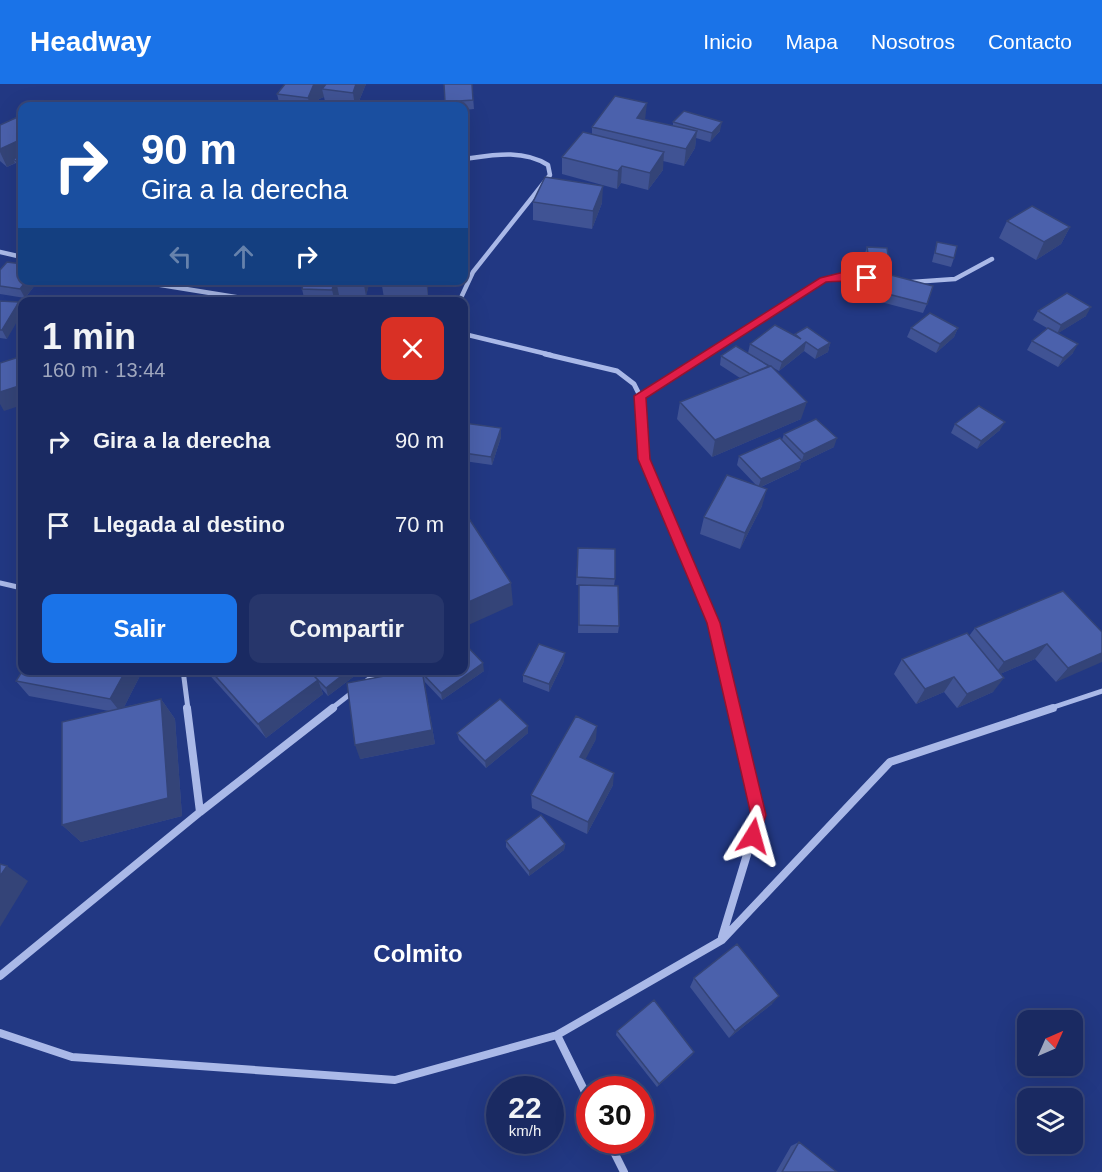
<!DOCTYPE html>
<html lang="es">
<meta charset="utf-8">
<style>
:root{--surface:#1a2a62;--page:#27366b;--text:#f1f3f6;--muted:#9fa7be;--line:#384677;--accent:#1a73e8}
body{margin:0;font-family:Arial,sans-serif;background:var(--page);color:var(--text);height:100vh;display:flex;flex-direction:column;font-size:22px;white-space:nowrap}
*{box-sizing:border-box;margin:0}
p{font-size:20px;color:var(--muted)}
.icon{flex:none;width:33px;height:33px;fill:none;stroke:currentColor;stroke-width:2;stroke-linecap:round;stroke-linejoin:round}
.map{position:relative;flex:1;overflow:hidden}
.details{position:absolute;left:18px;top:213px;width:450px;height:378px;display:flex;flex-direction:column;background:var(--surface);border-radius:12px;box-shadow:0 6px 24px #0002,0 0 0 2px var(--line)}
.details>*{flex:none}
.top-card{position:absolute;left:18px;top:18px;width:450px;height:183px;border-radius:12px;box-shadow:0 6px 24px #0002,0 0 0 2px var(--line);background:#1a4fa0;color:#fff;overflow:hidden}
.needle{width:39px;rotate:45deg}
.controls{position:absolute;left:1017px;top:926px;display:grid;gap:12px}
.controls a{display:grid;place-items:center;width:66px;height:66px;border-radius:12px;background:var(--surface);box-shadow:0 6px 24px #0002,0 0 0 2px var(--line);font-size:30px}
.speed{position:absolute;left:486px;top:992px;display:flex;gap:12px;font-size:30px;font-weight:700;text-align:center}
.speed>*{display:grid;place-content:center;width:78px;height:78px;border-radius:50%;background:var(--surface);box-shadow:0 6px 24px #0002,0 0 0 2px var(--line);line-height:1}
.speed small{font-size:15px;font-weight:400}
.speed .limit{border:9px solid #d22;background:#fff;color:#111}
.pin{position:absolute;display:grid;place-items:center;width:51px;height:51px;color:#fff;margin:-26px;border-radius:12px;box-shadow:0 3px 9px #0006}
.me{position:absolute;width:66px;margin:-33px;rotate:8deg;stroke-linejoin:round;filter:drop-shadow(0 0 4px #0008)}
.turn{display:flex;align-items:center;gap:21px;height:126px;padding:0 24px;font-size:27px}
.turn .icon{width:78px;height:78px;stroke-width:2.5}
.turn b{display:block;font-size:42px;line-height:51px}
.lanes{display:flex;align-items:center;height:57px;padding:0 24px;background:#0003;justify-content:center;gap:30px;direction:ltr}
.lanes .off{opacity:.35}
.round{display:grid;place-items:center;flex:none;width:63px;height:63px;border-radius:12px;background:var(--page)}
.summary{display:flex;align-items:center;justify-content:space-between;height:102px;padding:0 24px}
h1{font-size:36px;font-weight:600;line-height:45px}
.cta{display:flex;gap:12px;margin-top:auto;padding:12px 24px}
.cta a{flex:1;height:69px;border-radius:12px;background:var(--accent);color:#fff;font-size:24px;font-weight:600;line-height:69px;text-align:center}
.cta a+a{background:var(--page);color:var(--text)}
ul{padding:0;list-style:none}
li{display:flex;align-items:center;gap:18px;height:84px;padding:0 24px}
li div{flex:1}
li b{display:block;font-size:22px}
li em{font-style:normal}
header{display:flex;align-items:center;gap:36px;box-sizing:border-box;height:84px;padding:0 30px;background:var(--accent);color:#fff}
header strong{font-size:28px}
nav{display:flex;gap:33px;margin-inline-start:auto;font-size:21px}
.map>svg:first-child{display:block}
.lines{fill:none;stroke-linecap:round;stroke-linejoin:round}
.street-far2{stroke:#aab9e8;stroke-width:4.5}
.street-far1{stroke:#aab9e8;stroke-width:5}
.street{stroke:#aab9e8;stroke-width:8}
.wall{fill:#405394}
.shaded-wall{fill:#344478}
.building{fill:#4b61ac;stroke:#344478;stroke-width:1.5}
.route{fill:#e11d48;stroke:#92132f;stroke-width:1.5}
.labels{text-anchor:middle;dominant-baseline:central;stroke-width:5;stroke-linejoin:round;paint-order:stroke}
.near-quarter-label{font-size:24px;font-weight:bold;fill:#fff;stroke:#223883}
</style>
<header>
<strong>Headway</strong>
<nav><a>Inicio</a><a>Mapa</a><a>Nosotros</a><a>Contacto</a></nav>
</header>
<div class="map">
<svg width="1102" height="1088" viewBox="0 0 1102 1088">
<rect width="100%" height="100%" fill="#223883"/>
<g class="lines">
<path class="street-far2" d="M 0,168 L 22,173
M 130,196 L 266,218
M 912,198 L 955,195 L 992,175
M 459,218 L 473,188 L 550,91 L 548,81 C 522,65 493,71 464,75
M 464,250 L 551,271
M 705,271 L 823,196 L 844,192 L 893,196"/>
<path class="street-far1" d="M 545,270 L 617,287 L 634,300 L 640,312 L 644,375 L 713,539 L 734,625
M 640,312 L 707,270
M 0,499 L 22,504
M 183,586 L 188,625
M 364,599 L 380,586
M 331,625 L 354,607
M 1048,625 L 1102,607"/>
<path class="street" d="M 187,624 L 200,728
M 722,853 L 759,731 L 733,624
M 0,892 L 200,728 L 333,624
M 0,949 L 72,973 L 395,996 L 557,951 L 722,856 L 890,678 L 1053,624
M 557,951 L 590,1018
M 608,1056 L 624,1088"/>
</g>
<path class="wall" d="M 285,0 L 366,0 L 357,22 L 326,22 L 324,13 L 319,15 L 315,22 L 280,22 L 277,10 Z
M 444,0 L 472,0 L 474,25 L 464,26 L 464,22 L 446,22 Z
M 22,31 L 22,87 L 18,84 L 16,79 L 7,83 L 0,77 L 0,41 Z
M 646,36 L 673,42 L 673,38 L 720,47 L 710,58 L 696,54 L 695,64 L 684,82 L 663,77 L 663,86 L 648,106 L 621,99 L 617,105 L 562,90 L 562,73 L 592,50 L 592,43 Z
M 533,118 L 602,119 L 592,145 L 533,136 Z
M 1007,137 L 1070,143 L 1061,160 L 1036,176 L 999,154 Z
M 937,158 L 954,174 L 951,183 L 932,178 Z
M 867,163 L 889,177 L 886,186 L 866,185 L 864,172 Z
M 0,186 L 22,196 L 39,196 L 25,214 L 0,210 Z
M 887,190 L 927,220 L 923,229 L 877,217 Z
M 304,196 L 370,196 L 366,212 L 339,211 L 338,218 L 305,218 L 302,205 Z
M 381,196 L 428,196 L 428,213 L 384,214 Z
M 0,217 L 7,255 L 0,254 Z
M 1038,227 L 1086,232 L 1058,249 L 1073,269 L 1058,283 L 1027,266 L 1032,257 L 1047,244 L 1033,236 Z
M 911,244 L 958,244 L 954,253 L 936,269 L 907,253 Z
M 795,250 L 830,259 L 828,268 L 815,275 L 804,267 L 779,287 L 748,269 L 750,260 L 794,252 Z
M 736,262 L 801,335 L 712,373 L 677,335 L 680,318 L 740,294 L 720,281 L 721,272 Z
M 464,339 L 501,353 L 492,381 L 464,377 Z
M 955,340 L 1000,346 L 977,365 L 951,349 Z
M 784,350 L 834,363 L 801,379 L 799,385 L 761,403 L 762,422 L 740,465 L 700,450 L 704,433 L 756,401 L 737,381 L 739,372 L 782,356 Z
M 578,464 L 615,495 L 614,502 L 619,542 L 618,549 L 578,549 L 579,501 L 581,501 L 576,501 Z
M 975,544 L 1102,548 L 1056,598 L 1035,575 L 1000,590 L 993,608 L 957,624 L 944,608 L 916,620 L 894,590 L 902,575 L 969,552 Z
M 564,577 L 549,608 L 523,598 L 523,591 Z
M 143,586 L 124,623 L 161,615 L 175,635 L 182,732 L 81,758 L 62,741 L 109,627 L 29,612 L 16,597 Z
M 205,586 L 361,586 L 361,587 L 328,612 L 321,604 L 323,610 L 266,654 Z
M 416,586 L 484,587 L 442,616 L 424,597 L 435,660 L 360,675 Z
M 457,649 L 528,649 L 486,684 L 459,656 Z
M 596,655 L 585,675 L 613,701 L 587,750 L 532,724 L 531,711 Z
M 506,757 L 565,760 L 564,766 L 529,792 L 506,763 Z
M 694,894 L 772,920 L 729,954 L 690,903 Z
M 617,947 L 694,968 L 692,971 L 657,1003 L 616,951 Z
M 799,1058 L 837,1088 L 776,1088 L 791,1062 Z"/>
<path class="shaded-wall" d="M 314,0 L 326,0 L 322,5 L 324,13 L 319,15 L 315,22 L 310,22 L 308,14 Z
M 356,0 L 366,0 L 357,22 L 355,22 L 353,9 Z
M 647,19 L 645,36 L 637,34 Z
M 722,38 L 720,47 L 710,58 L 712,49 Z
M 697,47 L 695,64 L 684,82 L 686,65 Z
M 22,55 L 22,76 L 13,75 L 15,79 L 7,83 L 0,68 L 0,65 Z
M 664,68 L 663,86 L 648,106 L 650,89 Z
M 622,82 L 621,99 L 617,105 L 618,87 Z
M 603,102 L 602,119 L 592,145 L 593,127 Z
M 1070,143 L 1061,160 L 1036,176 L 1044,158 Z
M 27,196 L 39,196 L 25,214 L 20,205 Z
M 335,196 L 336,196 L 339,211 L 338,218 L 335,218 L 332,206 Z
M 363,196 L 370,196 L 366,212 Z
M 426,196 L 428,196 L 428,213 Z
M 19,218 L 22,224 L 22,229 L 7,255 L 2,246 Z
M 1091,223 L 1086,232 L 1057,250 L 1061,241 Z
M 958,244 L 954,253 L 936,269 L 940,260 Z
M 806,258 L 804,267 L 779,287 L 782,278 Z
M 830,259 L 828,268 L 815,275 L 818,266 Z
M 1078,260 L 1073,269 L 1058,283 L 1063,274 Z
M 22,301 L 22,321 L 4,327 L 0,320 L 0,308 Z
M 807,318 L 801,335 L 712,373 L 715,356 Z
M 1005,338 L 1000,346 L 977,365 L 981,357 Z
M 501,344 L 501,353 L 492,381 L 491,373 Z
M 837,354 L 834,363 L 801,379 L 804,370 Z
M 802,377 L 799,385 L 758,404 L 761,395 Z
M 767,405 L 762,422 L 740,465 L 745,449 Z
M 511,499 L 513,521 L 464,543 L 464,520 Z
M 1047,560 L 1035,575 L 993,593 L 1004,578 Z
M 565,569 L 564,577 L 549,608 L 549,600 Z
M 1102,569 L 1102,578 L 1056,598 L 1068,584 Z
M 483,579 L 484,587 L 442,616 L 441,609 Z
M 126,586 L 143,586 L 121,629 L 110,615 Z
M 349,586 L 361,587 L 328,612 L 326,604 Z
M 422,586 L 435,660 L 360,675 L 355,661 Z
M 954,593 L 944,608 L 916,620 L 925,605 Z
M 1004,594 L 993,608 L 957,624 L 967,610 Z
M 318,596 L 323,610 L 266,654 L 258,640 Z
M 161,615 L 175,635 L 182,732 L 81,758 L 62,741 Z
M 528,642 L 528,649 L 486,684 L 485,677 Z
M 597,642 L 596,655 L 580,686 L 580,673 Z
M 614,689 L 613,701 L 587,750 L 588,738 Z
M 565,760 L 564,766 L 529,792 L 529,787 Z
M 7,782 L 28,797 L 0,843 L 0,792 Z
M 779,912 L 772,920 L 729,954 L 735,947 Z
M 694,968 L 692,971 L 657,1003 L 659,1000 Z"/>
<path class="building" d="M 285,0 L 314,0 L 308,14 L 277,10 Z
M 326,0 L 356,0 L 353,9 L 322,5 Z
M 444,0 L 472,0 L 473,16 L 445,18 Z
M 615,12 L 647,19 L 637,34 L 697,47 L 686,65 L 592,43 Z
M 684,27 L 722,38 L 712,49 L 673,38 Z
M 22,31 L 22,55 L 0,65 L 0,41 Z
M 583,48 L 664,68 L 650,89 L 622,82 L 618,87 L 562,73 Z
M 22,71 L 22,81 L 13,75 Z
M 545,93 L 603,102 L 593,127 L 533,118 Z
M 1032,122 L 1070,143 L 1044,158 L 1007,137 Z
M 937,158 L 957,162 L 954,174 L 935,169 Z
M 867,163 L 887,164 L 889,177 L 869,176 Z
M 7,178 L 22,180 L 22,196 L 27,196 L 20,205 L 0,202 L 0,186 Z
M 887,190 L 933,202 L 927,220 L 880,208 Z
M 304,196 L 335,196 L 332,206 L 302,205 Z
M 1067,209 L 1091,223 L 1061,241 L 1038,227 Z
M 0,217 L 19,218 L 2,246 L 0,246 Z
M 930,229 L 958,244 L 940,260 L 911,244 Z
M 775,241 L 801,255 L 795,250 L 807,243 L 830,259 L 818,266 L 806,258 L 782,278 L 750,260 Z
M 1048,244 L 1078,260 L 1063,274 L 1032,257 Z
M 736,262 L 769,282 L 750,290 L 721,272 Z
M 22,272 L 22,301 L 0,308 L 0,279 Z
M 771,282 L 807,318 L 715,356 L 680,318 Z
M 979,322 L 1005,338 L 981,357 L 955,340 Z
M 816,335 L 837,354 L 804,370 L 784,350 Z
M 464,339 L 501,344 L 491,373 L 464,369 Z
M 780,354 L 802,377 L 761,395 L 739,372 Z
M 727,391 L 767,405 L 745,449 L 704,433 Z
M 464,427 L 511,499 L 464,520 Z
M 578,464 L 615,465 L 615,495 L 577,493 Z
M 579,501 L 618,502 L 619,542 L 579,541 Z
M 1063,507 L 1102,548 L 1102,569 L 1068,584 L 1047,560 L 1004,578 L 975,544 Z
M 967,549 L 1004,594 L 967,610 L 954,593 L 925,605 L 902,575 Z
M 464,559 L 483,579 L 441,609 L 422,589 L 422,586 L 464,586 Z
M 539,560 L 565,569 L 549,600 L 523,591 Z
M 23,586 L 126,586 L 110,615 L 16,597 Z
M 210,586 L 308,586 L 318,596 L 258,640 Z
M 308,586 L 349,586 L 326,604 Z
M 416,586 L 422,586 L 432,646 L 355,661 L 347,599 Z
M 161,615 L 168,714 L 62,741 L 62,638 Z
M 500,615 L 528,642 L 485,677 L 457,649 Z
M 576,632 L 597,642 L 580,673 L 614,689 L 588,738 L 531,711 Z
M 541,731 L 565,760 L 529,787 L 506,757 Z
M 0,780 L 7,782 L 0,792 Z
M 737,860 L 779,912 L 735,947 L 694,894 Z
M 654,916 L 694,968 L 659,1000 L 617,947 Z
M 799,1058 L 837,1088 L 782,1088 Z"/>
<path class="route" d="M 844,188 L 867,190 L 872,194 C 865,199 838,196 826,198 L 646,314 L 650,375 L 720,539 L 766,731 L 758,757 L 753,760 L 747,757 L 745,752 L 751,731 L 707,539 L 638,375 L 634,312 L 820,194 Z"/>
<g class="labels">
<g class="near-quarter-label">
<text x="418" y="869">Colmito</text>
</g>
</g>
</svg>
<div class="controls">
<a><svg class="needle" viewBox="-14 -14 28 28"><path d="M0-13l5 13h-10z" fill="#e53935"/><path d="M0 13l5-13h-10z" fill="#9fa7be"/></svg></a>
<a><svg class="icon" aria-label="layers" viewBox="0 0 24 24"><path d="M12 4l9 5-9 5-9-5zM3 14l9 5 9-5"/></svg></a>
</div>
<div class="speed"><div>22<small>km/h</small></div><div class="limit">30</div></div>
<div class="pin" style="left:867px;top:194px;background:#d93025"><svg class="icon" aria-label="arrive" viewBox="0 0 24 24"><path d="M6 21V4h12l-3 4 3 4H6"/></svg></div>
<svg class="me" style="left:753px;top:752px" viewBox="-20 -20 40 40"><path d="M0-17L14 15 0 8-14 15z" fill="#e11d48" stroke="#fff" stroke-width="4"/></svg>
<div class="top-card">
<div class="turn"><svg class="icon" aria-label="right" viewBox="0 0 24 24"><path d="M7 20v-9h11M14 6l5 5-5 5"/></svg><div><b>90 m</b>Gira a la derecha</div></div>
<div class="lanes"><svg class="icon off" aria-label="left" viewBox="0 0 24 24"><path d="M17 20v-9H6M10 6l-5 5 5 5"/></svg><svg class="icon off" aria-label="ahead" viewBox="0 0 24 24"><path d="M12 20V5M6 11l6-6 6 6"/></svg><svg class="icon" aria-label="right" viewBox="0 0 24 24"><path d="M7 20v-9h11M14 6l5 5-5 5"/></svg></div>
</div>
<section class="details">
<div class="summary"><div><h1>1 min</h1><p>160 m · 13:44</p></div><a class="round" style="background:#d93025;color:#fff"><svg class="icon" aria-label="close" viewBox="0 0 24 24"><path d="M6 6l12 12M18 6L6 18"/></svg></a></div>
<ul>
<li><svg class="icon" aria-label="right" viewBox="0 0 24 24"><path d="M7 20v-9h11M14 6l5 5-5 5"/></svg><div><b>Gira a la derecha</b></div><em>90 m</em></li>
<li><svg class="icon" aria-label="arrive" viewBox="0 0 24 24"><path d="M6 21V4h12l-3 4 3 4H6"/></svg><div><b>Llegada al destino</b></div><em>70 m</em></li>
</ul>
<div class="cta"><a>Salir</a><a>Compartir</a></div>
</section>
</div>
